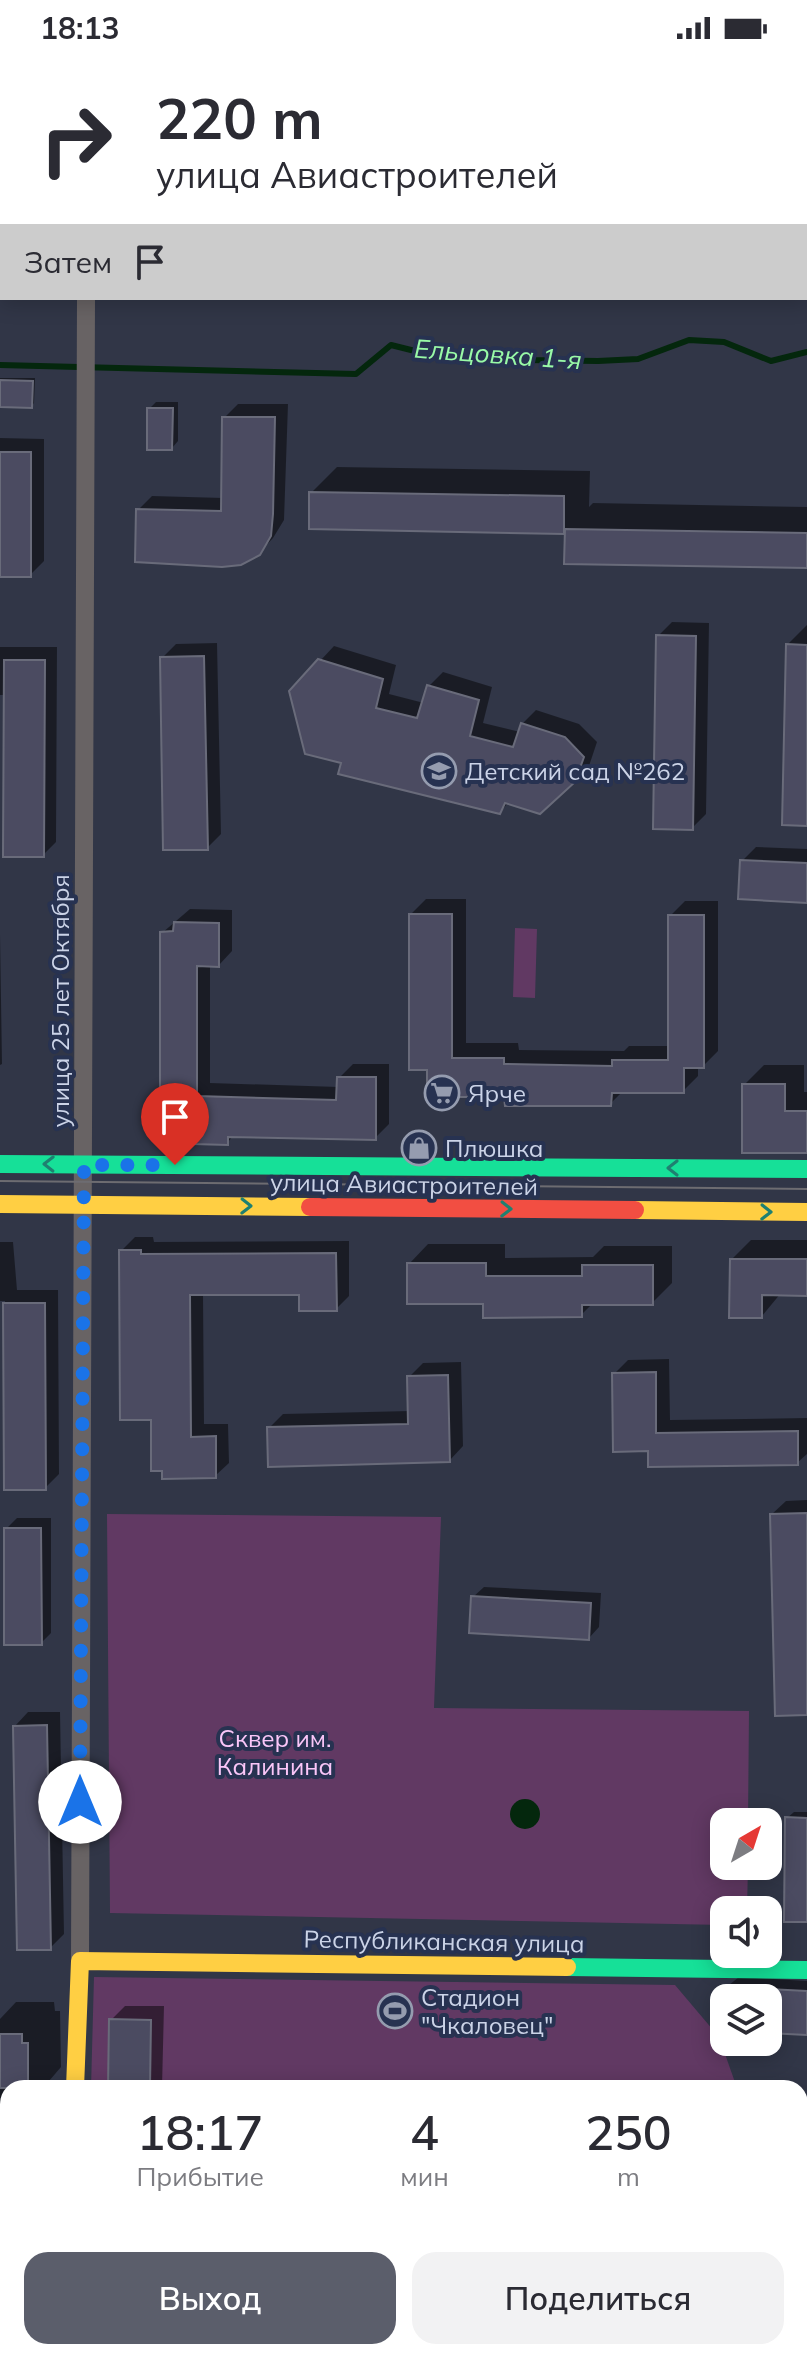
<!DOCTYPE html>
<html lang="ru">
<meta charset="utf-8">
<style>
:root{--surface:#fff;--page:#f2f2f3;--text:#2b2b33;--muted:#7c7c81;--accent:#5b5e6b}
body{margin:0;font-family:Mulish,sans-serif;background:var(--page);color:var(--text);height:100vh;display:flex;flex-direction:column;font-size:30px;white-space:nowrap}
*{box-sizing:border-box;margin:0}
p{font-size:26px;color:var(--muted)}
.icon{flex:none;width:44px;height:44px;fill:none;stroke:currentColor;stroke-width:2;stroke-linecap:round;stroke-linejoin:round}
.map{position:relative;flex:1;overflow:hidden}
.panel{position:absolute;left:0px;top:2024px;width:808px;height:280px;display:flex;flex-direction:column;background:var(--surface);border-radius:24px 24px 0 0;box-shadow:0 4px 20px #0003}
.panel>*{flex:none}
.hud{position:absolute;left:0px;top:0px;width:808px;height:244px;box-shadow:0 4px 20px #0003;background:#fff;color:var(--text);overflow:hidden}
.needle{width:52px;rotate:39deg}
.buttons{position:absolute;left:710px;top:1752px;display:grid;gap:16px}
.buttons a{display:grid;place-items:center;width:72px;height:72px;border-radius:16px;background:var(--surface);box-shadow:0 4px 20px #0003;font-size:40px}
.pin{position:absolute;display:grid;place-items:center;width:68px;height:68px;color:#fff;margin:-82px -34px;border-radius:50% 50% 50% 0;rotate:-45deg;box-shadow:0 0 8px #0007}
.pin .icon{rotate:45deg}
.me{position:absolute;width:88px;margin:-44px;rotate:0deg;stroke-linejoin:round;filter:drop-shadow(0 0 6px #0008)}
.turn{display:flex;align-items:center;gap:28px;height:168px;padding:0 24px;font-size:36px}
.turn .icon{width:104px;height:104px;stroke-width:2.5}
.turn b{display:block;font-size:56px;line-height:68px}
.then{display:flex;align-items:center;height:76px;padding:0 24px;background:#0003;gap:16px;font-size:30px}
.eta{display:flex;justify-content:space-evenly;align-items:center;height:136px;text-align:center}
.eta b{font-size:48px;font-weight:600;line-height:56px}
.cta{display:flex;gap:16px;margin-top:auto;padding:16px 24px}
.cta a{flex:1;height:92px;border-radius:24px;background:var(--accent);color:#fff;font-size:32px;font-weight:600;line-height:92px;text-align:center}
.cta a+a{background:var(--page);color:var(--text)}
.status{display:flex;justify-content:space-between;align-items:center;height:56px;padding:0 40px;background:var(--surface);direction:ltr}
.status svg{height:22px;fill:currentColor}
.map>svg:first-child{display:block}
.green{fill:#613963}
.water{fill:#04270d}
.shadow{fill:#0007}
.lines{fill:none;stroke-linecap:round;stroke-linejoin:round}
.stream{stroke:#04270d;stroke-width:6}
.building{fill:#4b4b61;stroke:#696b7a;stroke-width:2}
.street{stroke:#686364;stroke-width:18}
.fast{stroke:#16e098;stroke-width:18}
.slow{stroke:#ffcf43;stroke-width:18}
.jam{stroke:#f24e42;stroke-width:18}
.tram{stroke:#6d6c71;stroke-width:2}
.oneway{stroke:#1f8071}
.route{stroke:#1a73e8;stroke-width:14;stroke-dasharray:0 25.2}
.labels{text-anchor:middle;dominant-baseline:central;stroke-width:8;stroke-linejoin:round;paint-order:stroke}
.poi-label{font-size:24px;fill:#cbd3e7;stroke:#273251;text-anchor:start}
.street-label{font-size:24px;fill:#cbd3e7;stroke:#273251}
.park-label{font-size:24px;fill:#fac6f8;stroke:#273251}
.water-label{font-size:26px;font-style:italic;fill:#99faa7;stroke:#273251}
</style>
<div class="status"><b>18:13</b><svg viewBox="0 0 49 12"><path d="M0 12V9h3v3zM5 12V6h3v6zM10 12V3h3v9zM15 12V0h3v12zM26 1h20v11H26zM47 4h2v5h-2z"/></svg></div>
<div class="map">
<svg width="807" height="2304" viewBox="0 0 807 2304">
<rect width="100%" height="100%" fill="#313647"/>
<path class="green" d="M 515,872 L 537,873 L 535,942 L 513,941 Z
M 107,1458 L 441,1461 L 434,1652 L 749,1655 L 748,1766 L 724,1766 L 724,1810 L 748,1810 L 747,1854 L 724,1854 L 724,1869 L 110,1857 Z
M 94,1921 L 675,1929 L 719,1981 L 737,2032 L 91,2032 Z"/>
<path class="water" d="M510 1758a15 15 0 1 1 30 0a15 15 0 1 1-30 0Z"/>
<path class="shadow" d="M 0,0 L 42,0 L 2,2 L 2,73 Z
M 170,0 L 255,0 L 170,2 Z
M 0,166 L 2,166 L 2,222 L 0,221 Z
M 0,322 L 35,322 L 34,347 L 32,350 L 0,349 Z
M 156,346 L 178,346 L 178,385 L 172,392 L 149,353 Z
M 238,348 L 288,348 L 284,464 L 273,482 L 259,497 L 138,454 L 152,440 L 224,442 L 224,362 Z
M 0,382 L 44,383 L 44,505 L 30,519 L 0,519 Z
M 337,411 L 590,415 L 589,451 L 593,447 L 807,451 L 807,510 L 566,506 L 567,472 L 563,476 L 311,437 Z
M 672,566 L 709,567 L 706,758 L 692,772 L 658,580 Z
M 807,569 L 807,768 L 787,589 Z
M 217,587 L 221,778 L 207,792 L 162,602 L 176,588 Z
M 334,590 L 396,609 L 389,638 L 424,647 L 429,630 L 443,616 L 492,631 L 483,667 L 520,676 L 522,668 L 536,654 L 579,668 L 597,686 L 589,710 L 574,725 L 509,746 L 500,756 L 344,706 L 320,605 Z
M 0,591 L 57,591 L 56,786 L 43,799 L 6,639 L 0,639 Z
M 756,791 L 807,793 L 807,845 L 742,805 Z
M 426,843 L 466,843 L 466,987 L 518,987 L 519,994 L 624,995 L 629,990 L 670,990 L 670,860 L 685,845 L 718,845 L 718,995 L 703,1010 L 698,1010 L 698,1020 L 683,1035 L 623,1035 L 610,1048 L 506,1039 L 429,1012 L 411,858 Z
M 190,853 L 232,854 L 232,895 L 219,909 L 210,909 L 210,1027 L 339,1031 L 339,1022 L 353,1008 L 389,1008 L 389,1068 L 375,1082 L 234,1079 L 227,1087 L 195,1059 L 162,877 Z
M 0,878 L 2,1008 L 0,1009 Z
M 764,1009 L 804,1009 L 804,1036 L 807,1036 L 807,1095 L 744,1029 Z
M 135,1181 L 153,1181 L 154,1186 L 349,1185 L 349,1240 L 336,1253 L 301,1237 L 203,1237 L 204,1368 L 228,1368 L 229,1407 L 215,1420 L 153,1362 L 121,1195 Z
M 751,1184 L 807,1184 L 807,1238 L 781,1237 L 762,1260 L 732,1203 Z
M 0,1186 L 13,1186 L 17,1234 L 58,1234 L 59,1418 L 45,1432 L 6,1432 L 5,1245 L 0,1245 Z
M 428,1188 L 505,1188 L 505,1202 L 593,1201 L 604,1190 L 672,1190 L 672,1227 L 652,1247 L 593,1247 L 581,1259 L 485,1246 L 409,1208 Z
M 669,1303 L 670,1364 L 807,1362 L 807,1398 L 797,1407 L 650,1393 L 614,1318 L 628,1304 Z
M 461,1306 L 463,1390 L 450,1404 L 269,1372 L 283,1358 L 410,1355 L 409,1321 L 423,1307 Z
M 807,1444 L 807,1657 L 772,1458 L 786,1445 Z
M 17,1462 L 51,1462 L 51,1577 L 41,1587 L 6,1473 Z
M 484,1531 L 601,1537 L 599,1571 L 589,1582 L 473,1541 Z
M 28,1656 L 60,1656 L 64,1878 L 50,1892 L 15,1670 Z
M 794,1756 L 807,1756 L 807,1864 L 787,1762 Z
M 739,1921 L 807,1925 L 807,1977 L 768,1975 L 768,1942 L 724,1942 L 724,1969 L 718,1960 L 719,1937 Z
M 16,1946 L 54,1946 L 55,1955 L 60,1955 L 61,2011 L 43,2032 L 8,2032 L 8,2053 L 0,2053 L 0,1963 Z
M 125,1950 L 164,1950 L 162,2032 L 110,2032 L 111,1964 Z
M 800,2149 L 807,2149 L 807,2205 L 800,2205 Z
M 8,2212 L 8,2271 L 0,2281 L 0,2221 Z
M 800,2240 L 807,2240 L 807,2304 L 123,2304 L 125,2296 L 253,2299 L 250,2296 L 800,2296 Z"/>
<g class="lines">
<path class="stream" d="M 0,309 L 356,318 L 391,289 L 419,296 L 525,304 L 598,305 L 638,303 L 689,284 L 724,286 L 771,305 L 807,296"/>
</g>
<path class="building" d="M 0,324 L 33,325 L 32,352 L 0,351 Z
M 147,352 L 173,352 L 172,394 L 147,394 Z
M 222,361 L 275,361 L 273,458 L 271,480 L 260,499 L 241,509 L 222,511 L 135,506 L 136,453 L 221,455 Z
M 0,396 L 31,396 L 31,521 L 0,521 Z
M 309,436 L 564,440 L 564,478 L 309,473 Z
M 565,473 L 807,477 L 807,512 L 564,508 Z
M 656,579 L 696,580 L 693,774 L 653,773 Z
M 786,588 L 807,589 L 807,770 L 782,769 Z
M 204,600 L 208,794 L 163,794 L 160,601 Z
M 318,603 L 383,623 L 376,652 L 417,662 L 427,629 L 479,644 L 470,680 L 513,691 L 521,667 L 565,681 L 584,701 L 575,726 L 540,758 L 505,747 L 500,758 L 338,718 L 341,707 L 305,698 L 289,635 Z
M 4,604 L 45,604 L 44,801 L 3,801 Z
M 740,804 L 807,807 L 807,847 L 738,843 Z
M 409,858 L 452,858 L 452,1002 L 504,1002 L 504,1008 L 612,1010 L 612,1004 L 668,1004 L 668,859 L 704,859 L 704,1012 L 684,1012 L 684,1037 L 612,1037 L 611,1050 L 505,1050 L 504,1041 L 427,1041 L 427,1014 L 409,1014 Z
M 174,866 L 219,867 L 219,911 L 197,910 L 197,1040 L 336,1044 L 337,1021 L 376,1021 L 376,1084 L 228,1081 L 228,1089 L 193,1088 L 193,1061 L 160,1061 L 160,876 L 173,875 Z
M 742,1028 L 785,1028 L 785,1055 L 807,1055 L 807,1097 L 742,1097 Z
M 119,1194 L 141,1194 L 141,1198 L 336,1197 L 337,1255 L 299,1255 L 299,1239 L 190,1239 L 191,1381 L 216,1380 L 216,1422 L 162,1423 L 162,1415 L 151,1415 L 151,1364 L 120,1364 Z
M 730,1203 L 807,1203 L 807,1240 L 762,1239 L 762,1262 L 729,1262 Z
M 407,1207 L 486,1207 L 486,1220 L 582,1220 L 582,1209 L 653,1209 L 653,1249 L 582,1249 L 582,1261 L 483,1262 L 483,1248 L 407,1248 Z
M 3,1247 L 45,1247 L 46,1434 L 4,1434 Z
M 656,1316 L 656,1377 L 798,1375 L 798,1409 L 648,1411 L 648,1395 L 613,1396 L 612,1317 Z
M 448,1319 L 450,1406 L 268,1411 L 267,1371 L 408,1368 L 407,1320 Z
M 807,1457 L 807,1659 L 775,1660 L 770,1458 Z
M 4,1472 L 41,1472 L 42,1589 L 4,1589 Z
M 471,1540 L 591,1547 L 589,1584 L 469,1577 Z
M 47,1669 L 51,1894 L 17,1894 L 13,1670 Z
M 785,1761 L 807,1762 L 807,1866 L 784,1866 Z
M 768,1933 L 807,1935 L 807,1979 L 768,1977 Z
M 109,1963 L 151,1964 L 150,2032 L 108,2032 Z
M 0,1978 L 22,1978 L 22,1987 L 28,1987 L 28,2032 L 0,2032 Z"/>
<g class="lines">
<path class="street" d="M 83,2 L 83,0
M 0,148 L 2,148
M 80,1905 L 86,242
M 81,2296 L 82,2304"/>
<path class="fast" d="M 0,1108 L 807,1113
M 567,1911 L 807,1914"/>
<path class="slow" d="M 0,1148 L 310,1151
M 635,1154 L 807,1156
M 75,2032 L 80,1905 L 567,1911
M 0,2092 L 8,2092"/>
<path class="jam" d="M 310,1151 L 635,1154"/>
<path class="tram" d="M 0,1125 L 807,1133"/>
</g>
<defs><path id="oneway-chevron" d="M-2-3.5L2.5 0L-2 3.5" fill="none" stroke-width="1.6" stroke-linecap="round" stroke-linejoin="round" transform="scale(2)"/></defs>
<g class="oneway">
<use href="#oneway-chevron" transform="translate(49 1108) rotate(-179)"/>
<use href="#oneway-chevron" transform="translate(673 1112) rotate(-180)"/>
<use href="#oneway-chevron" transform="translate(246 1150) rotate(1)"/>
<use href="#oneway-chevron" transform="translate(506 1153) rotate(1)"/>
<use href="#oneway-chevron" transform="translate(766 1156) rotate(1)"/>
</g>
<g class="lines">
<path class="route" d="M 80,1746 L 84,1109 L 175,1109"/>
</g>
<defs>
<g id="school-ring" transform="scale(1.8)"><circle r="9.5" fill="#273251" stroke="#959caf" stroke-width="1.5"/><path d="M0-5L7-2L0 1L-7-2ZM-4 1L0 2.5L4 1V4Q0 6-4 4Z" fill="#959caf"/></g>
<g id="supermarket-ring" transform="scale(1.8)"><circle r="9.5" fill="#273251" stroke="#959caf" stroke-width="1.5"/><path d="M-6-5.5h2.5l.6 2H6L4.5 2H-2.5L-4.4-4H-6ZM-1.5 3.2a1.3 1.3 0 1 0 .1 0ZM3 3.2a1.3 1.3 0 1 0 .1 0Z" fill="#959caf"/></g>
<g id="shop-ring" transform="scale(1.8)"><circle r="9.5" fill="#273251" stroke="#959caf" stroke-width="1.5"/><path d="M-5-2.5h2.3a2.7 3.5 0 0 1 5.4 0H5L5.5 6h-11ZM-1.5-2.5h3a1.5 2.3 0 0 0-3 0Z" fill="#959caf"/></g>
<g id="stadium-ring" transform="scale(1.8)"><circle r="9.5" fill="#273251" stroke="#959caf" stroke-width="1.5"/><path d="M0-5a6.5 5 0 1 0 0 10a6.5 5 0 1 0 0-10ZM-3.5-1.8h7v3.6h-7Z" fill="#959caf"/></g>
</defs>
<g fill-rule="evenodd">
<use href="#school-ring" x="439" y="715"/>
<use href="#supermarket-ring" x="442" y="1037"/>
<use href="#shop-ring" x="419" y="1092"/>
<use href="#stadium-ring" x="395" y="1955"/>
</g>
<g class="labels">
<g class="poi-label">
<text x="465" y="715">Детский сад №262</text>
<text x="468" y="1037">Ярче</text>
<text x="445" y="1092">Плюшка</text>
<text x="421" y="1941">Стадион<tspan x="421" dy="28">"Чкаловец"</tspan></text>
</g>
<g class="street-label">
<text transform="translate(60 945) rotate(-90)">улица 25 лет Октября</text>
<text transform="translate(404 1128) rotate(1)">улица Авиастроителей</text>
<text transform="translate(444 1885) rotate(1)">Республиканская улица</text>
</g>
<g class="park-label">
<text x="275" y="1682">Сквер им.<tspan x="275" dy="28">Калинина</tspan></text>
</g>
<g class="water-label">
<text transform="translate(498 298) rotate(4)">Ельцовка 1-я</text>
</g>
</g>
</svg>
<div class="buttons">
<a><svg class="needle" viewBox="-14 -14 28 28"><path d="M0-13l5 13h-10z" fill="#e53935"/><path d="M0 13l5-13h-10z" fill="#7c7c81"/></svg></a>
<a><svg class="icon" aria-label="sound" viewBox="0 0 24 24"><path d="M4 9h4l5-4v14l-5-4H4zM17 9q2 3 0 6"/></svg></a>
<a><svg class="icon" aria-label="layers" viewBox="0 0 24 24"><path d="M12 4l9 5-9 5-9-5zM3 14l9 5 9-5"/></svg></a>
</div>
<div class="pin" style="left:175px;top:1109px;background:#d93025"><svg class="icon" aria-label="arrive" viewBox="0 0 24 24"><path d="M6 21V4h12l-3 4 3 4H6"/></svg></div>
<svg class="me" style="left:80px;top:1746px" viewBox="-20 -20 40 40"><circle r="19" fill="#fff"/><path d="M0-13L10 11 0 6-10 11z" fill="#1a73e8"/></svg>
<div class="hud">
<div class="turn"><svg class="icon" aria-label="right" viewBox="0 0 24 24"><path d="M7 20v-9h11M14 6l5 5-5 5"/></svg><div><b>220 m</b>улица Авиастроителей</div></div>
<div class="then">Затем<svg class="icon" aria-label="arrive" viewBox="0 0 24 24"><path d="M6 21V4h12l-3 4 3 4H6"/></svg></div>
</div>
<section class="panel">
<div class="eta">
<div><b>18:17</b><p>Прибытие</p></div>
<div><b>4</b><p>мин</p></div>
<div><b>250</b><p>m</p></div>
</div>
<div class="cta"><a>Выход</a><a>Поделиться</a></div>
</section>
</div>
